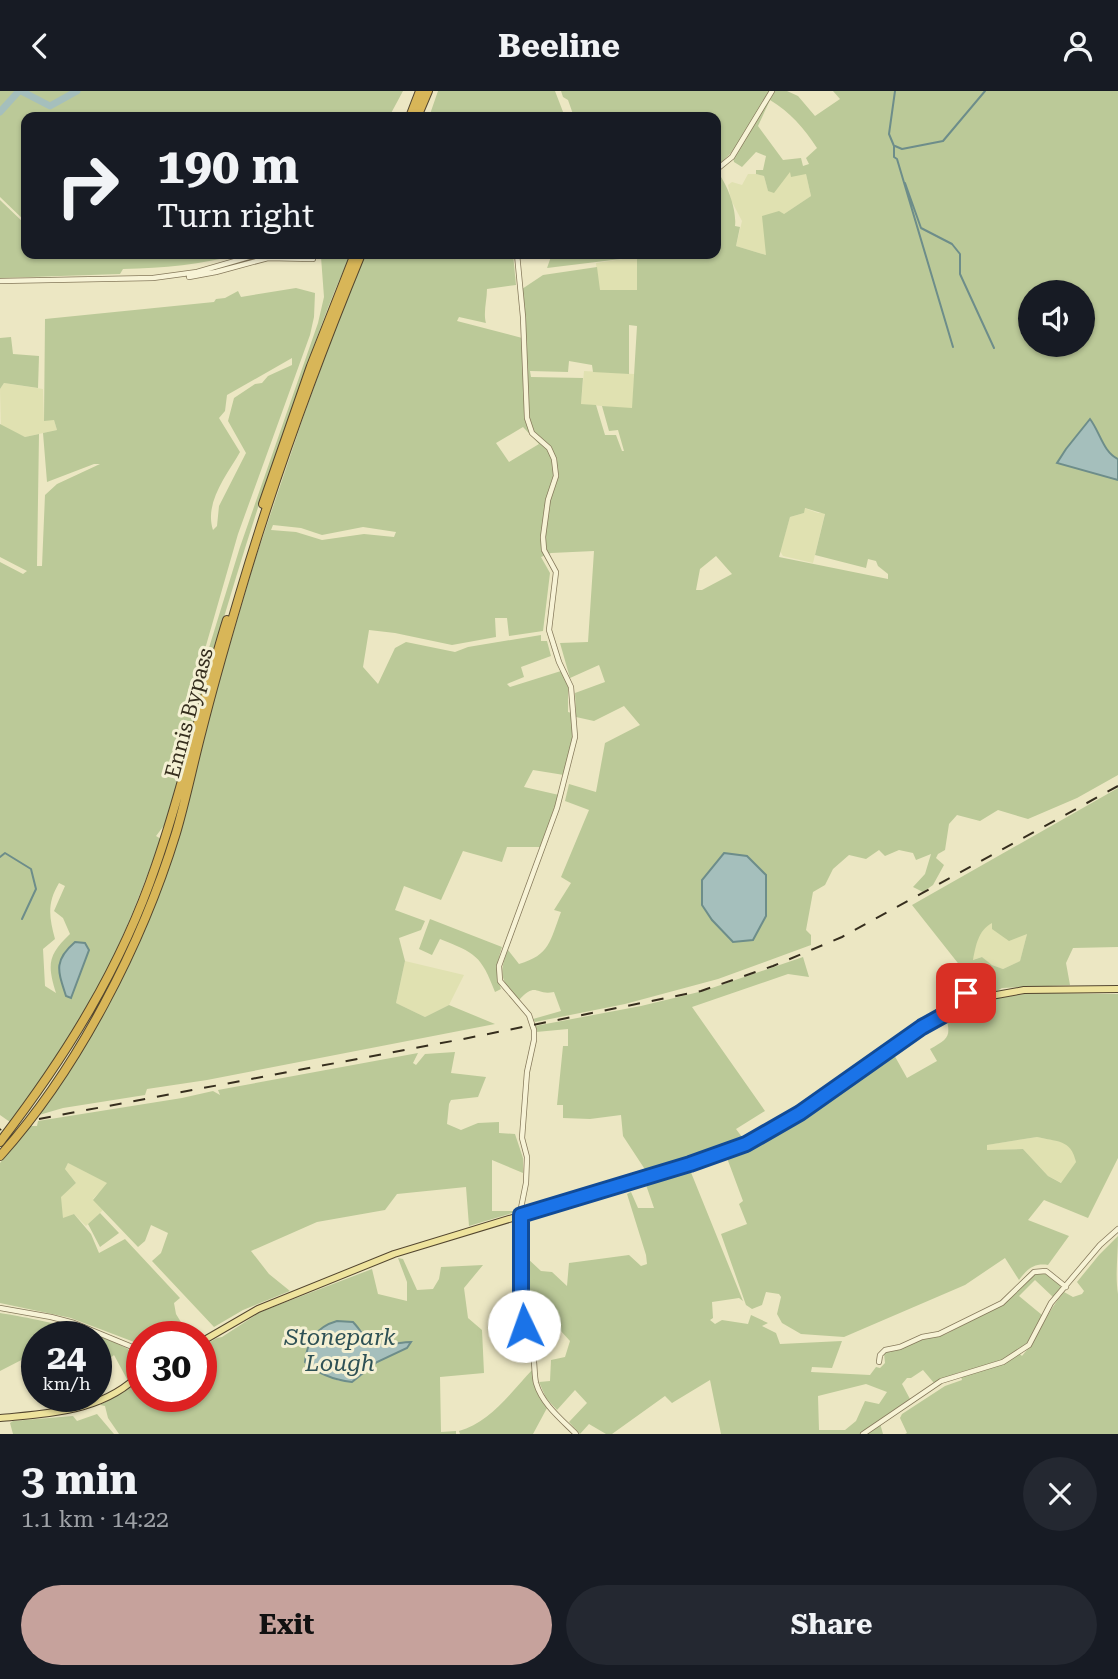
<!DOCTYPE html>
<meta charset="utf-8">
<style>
:root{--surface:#171b24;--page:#242831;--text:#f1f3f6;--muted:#9ea1a6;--accent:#c6a29c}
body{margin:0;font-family:"Roboto Serif",serif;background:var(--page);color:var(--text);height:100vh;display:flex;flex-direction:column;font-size:26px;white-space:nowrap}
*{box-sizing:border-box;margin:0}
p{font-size:23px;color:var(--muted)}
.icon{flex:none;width:38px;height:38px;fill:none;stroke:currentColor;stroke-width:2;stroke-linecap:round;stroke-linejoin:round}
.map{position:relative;height:1343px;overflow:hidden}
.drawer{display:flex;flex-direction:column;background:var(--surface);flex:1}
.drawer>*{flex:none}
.hud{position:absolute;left:21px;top:21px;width:700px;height:147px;border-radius:14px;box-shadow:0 2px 5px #0004;background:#171b24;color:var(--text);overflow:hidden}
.controls{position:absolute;left:1018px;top:189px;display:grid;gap:14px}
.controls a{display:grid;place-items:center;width:77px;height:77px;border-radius:50%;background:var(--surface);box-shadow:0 2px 5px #0004;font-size:35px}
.speed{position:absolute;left:21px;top:1230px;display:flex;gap:14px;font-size:35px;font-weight:700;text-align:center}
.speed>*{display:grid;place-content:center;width:91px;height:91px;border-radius:50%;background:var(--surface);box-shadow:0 2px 5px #0004;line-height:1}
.speed small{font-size:18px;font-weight:400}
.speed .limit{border:10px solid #d22;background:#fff;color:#111}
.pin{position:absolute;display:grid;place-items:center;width:60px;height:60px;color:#fff;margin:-30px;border-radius:14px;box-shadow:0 4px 10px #0006}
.me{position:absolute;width:77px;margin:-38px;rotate:357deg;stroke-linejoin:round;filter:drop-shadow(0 0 5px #0008)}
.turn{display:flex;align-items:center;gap:24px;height:147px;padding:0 21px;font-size:32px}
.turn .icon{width:91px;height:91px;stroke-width:2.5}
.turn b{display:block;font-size:49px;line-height:60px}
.round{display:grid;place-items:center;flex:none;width:74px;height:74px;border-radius:37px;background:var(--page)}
.head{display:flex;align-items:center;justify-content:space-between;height:119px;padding:0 21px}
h1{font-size:42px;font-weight:700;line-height:52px}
.cta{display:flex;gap:14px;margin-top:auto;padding:14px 21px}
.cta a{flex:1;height:80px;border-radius:42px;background:var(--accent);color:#111;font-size:28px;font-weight:700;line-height:80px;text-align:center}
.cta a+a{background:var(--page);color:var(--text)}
header{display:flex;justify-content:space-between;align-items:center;height:91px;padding:0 21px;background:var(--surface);font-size:32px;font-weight:700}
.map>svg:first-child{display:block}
.farmland{fill:#e0e1b1}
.green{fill:#bbc998;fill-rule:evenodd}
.water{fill:#a5bfbc;stroke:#6d8d8a;stroke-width:2}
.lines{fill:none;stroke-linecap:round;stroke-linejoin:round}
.stream{stroke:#6d8d8a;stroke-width:2}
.river{stroke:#a5bfbc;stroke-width:7}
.minor-casing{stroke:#85795b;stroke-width:6}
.major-casing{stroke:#53462f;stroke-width:8}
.highway-casing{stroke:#53462f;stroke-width:10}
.minor{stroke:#f7f3d6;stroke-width:4.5}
.major{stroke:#eee39d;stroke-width:6}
.highway{stroke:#d8b658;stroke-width:8}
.rail{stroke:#362e1e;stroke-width:2;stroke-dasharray:12 12;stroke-linecap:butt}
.route-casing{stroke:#114b97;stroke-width:18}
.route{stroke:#1a73e8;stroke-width:12}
.labels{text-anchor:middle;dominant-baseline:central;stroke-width:6;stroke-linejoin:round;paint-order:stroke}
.street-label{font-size:21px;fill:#362e1e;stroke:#f4f0d3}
.water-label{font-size:23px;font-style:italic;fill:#2e5155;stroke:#f4f0d3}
</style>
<header><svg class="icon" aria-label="back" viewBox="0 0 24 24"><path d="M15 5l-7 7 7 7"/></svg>Beeline<svg class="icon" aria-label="person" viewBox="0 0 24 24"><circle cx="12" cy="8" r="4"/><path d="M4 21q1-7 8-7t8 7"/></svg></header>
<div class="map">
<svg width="1118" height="1343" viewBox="0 0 1118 1343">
<rect width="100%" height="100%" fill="#ece7c3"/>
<path class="farmland" d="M 790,80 L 806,83 L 811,105 L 784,123 L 766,164 L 736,155 L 742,130 L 731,109 L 728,94 L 732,91 L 742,94 L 748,83 L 756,83 L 764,85 L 768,100 Z
M 637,166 L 637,199 L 599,199 L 596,172 Z
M 584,280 L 634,283 L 633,318 L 581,313 Z
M 4,292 L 43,298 L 44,329 L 54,329 L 57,339 L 25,346 L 1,335 L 0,298 Z
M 804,417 L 818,422 L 825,422 L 813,472 L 783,465 L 780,460 L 790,426 L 804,422 Z
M 993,831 L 1027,843 L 1020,870 L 1003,878 L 992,874 L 982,866 L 972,869 L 977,848 L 986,835 Z
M 405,870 L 464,884 L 449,914 L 425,926 L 396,912 Z
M 1037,1046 L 1062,1051 L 1070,1055 L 1074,1061 L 1076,1071 L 1062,1092 L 1048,1085 L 1023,1058 L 987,1059 L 986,1054 Z
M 68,1072 L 108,1092 L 93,1108 L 103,1119 L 86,1135 L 74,1123 L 63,1128 L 60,1106 L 76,1092 L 65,1078 Z"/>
<path class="green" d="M 0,0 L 403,0 L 389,26 L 26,26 L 26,131 L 0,106 Z
M 438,0 L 555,0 L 565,26 L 429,26 Z
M 561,0 L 787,0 L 798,5 L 815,25 L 840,8 L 833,0 L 1118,0 L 1118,368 C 1103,361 1100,341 1090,328 L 1066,358 L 1057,372 L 1118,389 L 1118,684 L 1077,707 L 1028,728 L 998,719 L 980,730 L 957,724 L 949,733 L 945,759 L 938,763 L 936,767 L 944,774 L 933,794 L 923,801 L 913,796 L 925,783 L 931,763 L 916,769 L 913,762 L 899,759 L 885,765 L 879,759 L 866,768 L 849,764 L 833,778 L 825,794 L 813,801 L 806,839 L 811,844 L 811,854 L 718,888 L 625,913 L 535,931 L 533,928 L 561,920 L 554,901 C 535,905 537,890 519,909 C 501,891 498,883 508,859 L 519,873 C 550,864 550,850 561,821 L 554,819 L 571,792 L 561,786 L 589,719 L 565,710 L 569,693 L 596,701 L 605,652 L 640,634 L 624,615 L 594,630 L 576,626 L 575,602 L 605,591 L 599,574 L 570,587 L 560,552 L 588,551 L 594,460 L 551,462 L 541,466 L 550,482 L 543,540 L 509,545 L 507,527 L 495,527 L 496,546 L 452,554 L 395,542 L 369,539 L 363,576 L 378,593 L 395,557 L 406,551 L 455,561 L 468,556 L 541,544 L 541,550 L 547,550 L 551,565 L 521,576 L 524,586 L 507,593 L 510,596 L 561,580 L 568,595 L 568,621 L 572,622 L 574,646 L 564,684 L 533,679 L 524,696 L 559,704 L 540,756 L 507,756 L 502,771 L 463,760 L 441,809 L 404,795 L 395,819 L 425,830 L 421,839 L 399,847 L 405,870 L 396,912 L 425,926 L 449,914 L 495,933 L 207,989 L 147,998 L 145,1004 L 63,1017 L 39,1024 L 112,905 L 185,725 L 216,601 L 254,472 L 304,324 L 343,216 L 366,163 L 478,163 L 479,166 L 492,163 L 513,163 L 516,194 L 487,198 C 487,209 483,222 486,232 L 459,226 L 457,230 L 526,248 L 522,198 L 543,184 L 597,176 L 600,199 L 637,199 L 637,166 L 547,177 L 552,163 L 716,163 L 716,82 L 718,82 C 728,94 737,120 735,135 L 740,136 L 736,155 L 766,164 L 762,125 L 779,120 L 784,123 L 811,105 L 806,83 L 791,86 L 790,81 L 774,102 L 768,100 L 764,85 L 756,83 L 756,79 L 763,79 L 766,65 L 756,61 L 742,76 L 734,71 L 732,61 L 720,73 L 716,70 L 716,26 L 574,26 L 568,9 L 563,6 ZM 770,9 C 790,21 804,37 817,57 L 806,67 L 809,73 L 803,75 L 801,67 L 783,69 L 758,35 ZM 1031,201 L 1083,201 L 1083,254 L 1031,254 ZM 629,234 L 637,235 L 632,317 L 602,315 L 609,340 L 618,339 L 624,360 L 622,360 L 616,344 L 605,344 L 596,314 L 581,313 L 583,287 L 531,286 L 530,280 L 568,281 L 569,270 L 592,274 L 593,281 L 629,283 ZM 523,336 L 539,353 L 509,371 L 496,352 ZM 805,417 L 825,423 L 815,464 L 866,477 L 868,468 L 876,470 L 878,475 L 888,483 L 888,488 L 779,466 L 790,426 L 804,422 ZM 273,434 L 301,437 L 322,444 L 363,436 L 396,441 L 394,446 L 364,443 L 322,449 L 296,441 L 271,439 ZM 716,465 L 732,483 L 702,499 L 696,499 L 700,478 Z
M 0,109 L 26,134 L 26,163 L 240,163 C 201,174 164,177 123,178 L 120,183 L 0,187 Z
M 280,163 L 351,163 C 329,209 313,258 296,306 C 245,446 205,589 166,732 L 156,745 L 161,748 C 139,806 117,866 85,920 C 63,958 37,995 10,1031 L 0,1024 L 0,471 L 23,483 L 27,480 L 0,466 L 0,333 L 25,346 L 39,343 L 37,475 L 42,475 L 45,404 L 57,393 L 100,373 L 94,373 L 47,391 L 43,342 L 57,339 L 54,329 L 44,330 L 45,228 L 214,211 L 216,208 L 225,207 L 238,200 L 241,206 L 296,197 L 315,202 L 314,226 L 310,244 L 238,443 L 199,579 L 204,573 L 240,456 L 318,232 L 324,206 L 321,166 L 293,166 ZM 292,267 L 292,274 L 268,285 L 262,292 L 255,293 L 234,307 L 228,330 L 246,362 L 219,415 L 217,435 L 213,439 C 204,411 227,384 240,361 L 219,327 L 225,320 L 227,304 ZM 59,792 L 65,795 L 54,820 L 63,827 L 70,843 C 48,864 47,873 56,902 L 45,895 L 43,858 L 55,848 C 49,826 47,812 59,792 Z
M 11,246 L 13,263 L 39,265 L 38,297 L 4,292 L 0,298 L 0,247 Z
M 1118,697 L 1118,856 L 1073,857 L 1066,872 L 1070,894 L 1002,897 C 985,908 962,902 947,891 L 946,889 L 961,876 L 912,814 ZM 992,832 L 992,838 L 1009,850 L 1027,843 L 1020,870 L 1003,878 L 992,874 L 982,866 L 973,869 C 976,854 978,840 992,832 Z
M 430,828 L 502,856 C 497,871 495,883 501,898 L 495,901 C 481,864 475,862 440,848 L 432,864 L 419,858 Z
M 803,866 L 809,886 L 788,883 L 692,916 L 765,1020 L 736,1038 L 742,1046 L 694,1066 L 646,1080 L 623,1045 L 621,1024 L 590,1028 L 563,1027 L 563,1014 L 557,1014 L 563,955 L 568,955 L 568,938 L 536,941 L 535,935 L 641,915 L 703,900 Z
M 1031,902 L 1118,903 L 1118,1067 L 1088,1127 L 1044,1109 L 1028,1129 L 1069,1145 L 1048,1174 C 1034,1172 1027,1178 1019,1189 L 1005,1167 L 965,1194 L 844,1246 L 801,1243 L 782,1232 L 777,1223 L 781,1206 L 779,1203 L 766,1201 L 762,1214 L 752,1218 L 746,1214 L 721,1143 L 747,1133 L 739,1113 L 743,1110 L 727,1067 L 800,1026 L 893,962 L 907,987 L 937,970 L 930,958 C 949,947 951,946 946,925 L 958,919 L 967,922 L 973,920 L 979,910 ZM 1037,1046 C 1057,1051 1071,1048 1076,1071 L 1061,1092 L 1048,1085 L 1023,1058 L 987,1059 L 987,1054 Z
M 455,961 L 451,982 L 486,986 L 478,1006 L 451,1009 L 449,1013 L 447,1033 L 461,1039 L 478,1032 L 499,1031 L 499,1042 L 515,1043 L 523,1067 L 523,1082 L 492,1069 L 492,1120 L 519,1120 L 469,1135 L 466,1096 L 397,1103 L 385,1119 L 317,1131 L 251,1160 L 269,1183 L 290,1200 L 243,1219 L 214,1236 L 152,1170 L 161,1162 L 168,1142 L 151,1134 L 145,1150 L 138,1156 L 93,1109 L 107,1092 L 68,1072 L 65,1078 L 76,1092 L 61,1106 L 63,1127 L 74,1123 L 91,1143 L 99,1162 L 125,1148 L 180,1207 L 174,1212 L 176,1223 L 190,1246 L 142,1246 L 142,1254 L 71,1227 L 0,1212 L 0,1072 L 30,1035 L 37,1035 L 38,1030 L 182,1007 L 213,1000 L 220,1004 L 218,999 L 418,962 L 413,972 L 416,974 L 425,963 Z
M 690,1079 L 743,1210 L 739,1207 L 712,1211 L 713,1227 L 710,1229 L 715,1233 L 722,1229 L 748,1233 L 751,1224 L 768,1232 L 762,1235 L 776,1242 L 780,1253 L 842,1250 L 832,1277 L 812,1276 L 811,1281 L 870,1284 L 876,1276 L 880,1277 L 885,1272 L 884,1262 L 922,1248 L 946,1243 L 1003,1213 L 1031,1185 C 1042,1177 1051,1186 1060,1193 L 1061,1197 L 1053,1206 L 1035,1189 L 1019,1205 L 1042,1224 L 1027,1252 L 1017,1260 L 1022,1265 C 1040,1245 1046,1221 1064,1201 L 1073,1206 L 1082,1203 L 1084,1200 L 1077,1191 L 1099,1164 L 1118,1145 C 1118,1165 1115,1184 1118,1203 L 1118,1343 L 905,1343 L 907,1342 L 900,1327 L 902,1323 L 945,1295 L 962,1289 L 960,1281 L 934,1292 L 923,1279 L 911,1287 L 907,1287 L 902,1293 L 910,1308 L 879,1329 L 883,1343 L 721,1343 L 710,1289 L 672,1312 L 665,1305 L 612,1343 L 606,1343 L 589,1333 L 580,1343 L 569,1331 L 587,1312 L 575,1299 L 557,1319 L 546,1307 L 539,1291 L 550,1290 L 551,1269 L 565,1266 L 570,1250 L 549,1227 L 524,1229 L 524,1130 L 526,1126 L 579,1110 L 580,1113 L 528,1130 L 527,1167 L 541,1180 L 552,1181 L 567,1195 L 569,1172 L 629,1164 L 641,1175 L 647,1173 L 646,1164 L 627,1103 L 631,1101 L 638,1117 L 654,1117 L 645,1091 ZM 866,1293 L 887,1301 L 879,1313 L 865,1310 L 856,1330 L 845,1339 L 819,1339 L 818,1305 Z
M 100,1122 L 119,1142 L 100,1156 L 88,1133 Z
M 398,1167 L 403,1168 L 417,1199 L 433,1198 L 439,1188 L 441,1176 L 483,1174 L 464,1197 L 468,1227 L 482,1239 L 484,1282 L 440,1286 L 441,1341 L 456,1340 L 456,1343 L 119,1343 L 108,1327 L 105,1315 L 100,1314 L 127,1299 L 142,1287 L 142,1306 L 201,1306 L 201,1256 L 217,1247 L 222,1246 L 260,1221 L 372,1178 L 378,1203 L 407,1210 L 407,1191 ZM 361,1239 C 374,1259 390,1251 410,1251 L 407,1257 L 377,1271 L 361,1285 L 339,1290 L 312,1277 Z
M 0,1222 C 26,1226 138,1246 142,1274 L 128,1290 L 114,1264 L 96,1279 L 96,1246 L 37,1246 L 37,1261 L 0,1280 Z
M 533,1278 L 537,1301 L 547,1317 L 533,1343 L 460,1343 L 459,1340 C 490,1332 512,1300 533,1278 Z
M 97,1323 L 114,1343 L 13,1343 L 10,1332 L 13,1330 L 73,1325 L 77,1330 Z"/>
<path class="water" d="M 1090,328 C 1100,341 1103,361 1118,368 L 1118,389 L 1057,372 L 1066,358 Z
M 724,762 L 747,765 L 766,784 L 766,825 L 753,849 L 733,851 L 712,829 L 702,814 L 702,789 Z
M 75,851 L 85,852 L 89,859 L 71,907 L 66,905 C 58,880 53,870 75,851 Z
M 337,1230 L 353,1231 C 359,1237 363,1245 369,1249 C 381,1258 397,1251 411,1251 L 407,1257 L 377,1271 L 352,1291 C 334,1289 318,1283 305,1271 C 307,1250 316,1236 337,1230 Z"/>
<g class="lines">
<path class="stream" d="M 895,0 L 889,43 L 894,55 L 894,66 L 897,68 L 953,256
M 895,55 L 902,58 L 943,50 L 985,0
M 905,92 L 921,137 L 952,153 L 960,163 L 960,183 L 994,257
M 0,766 L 5,762 L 31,778 L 36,798 L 22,828"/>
<path class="river" d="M 21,0 L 50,15 L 77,0
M 0,21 L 19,0"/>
<g class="minor-casing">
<path id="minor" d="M 716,79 L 732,66 L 772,0
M 517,163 L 523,226 L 527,327 L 532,342 L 549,357 L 554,368 L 556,385 L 548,409 L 543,446 L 544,459 L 556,481 L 549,539 L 559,571 L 571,596 L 575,646 L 557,717 L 499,875 L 500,890 L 529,924 L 534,939 L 534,949 L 527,981 L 522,1047 L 527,1066 L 526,1092 L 521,1117 L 523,1136 L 521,1222 C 524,1237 530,1250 533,1264 C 535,1273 534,1283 536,1292 C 542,1313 561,1328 576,1343
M 189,186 L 216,181 L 268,167 L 313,168
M 0,190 L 153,187 L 197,181 L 259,163
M 0,1217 L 51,1226 L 74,1232 L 142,1260
M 879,1271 L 880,1264 L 885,1259 L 900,1256 L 922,1246 L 939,1243 L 1002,1212 L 1034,1181 L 1046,1180 L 1066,1196
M 863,1343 L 941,1290 L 1003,1271 L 1029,1254 L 1051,1212 L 1100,1154 L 1118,1138"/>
</g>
<g class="major-casing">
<path id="major" d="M 960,915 L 959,907 L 966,902 L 974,908 L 1024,899 L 1118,898
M 201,1251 L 258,1218 L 394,1163 L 690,1073 L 746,1053 L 800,1022 L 942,924 L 960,915 L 965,918 L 971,916 L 974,908
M 0,1327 C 51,1322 104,1321 142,1281"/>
</g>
<g class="highway-casing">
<path id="highway" d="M 410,26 L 420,0
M 417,26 L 428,0
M 263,413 L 311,275 L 355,163
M 0,1051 C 66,965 121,877 156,774 C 184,694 202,610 227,529
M 0,1065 C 78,978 142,853 176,742 C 186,708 193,673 202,639 C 213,595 226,550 239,506 C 273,390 315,275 361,163"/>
</g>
<use href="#minor" class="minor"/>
<use href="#major" class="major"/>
<use href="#highway" class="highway"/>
<path class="rail" d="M 39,1028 L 463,948 L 701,900 L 773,875 L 842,846 L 1118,695
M 0,1039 L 1,1038"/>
</g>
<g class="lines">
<g class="route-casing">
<path id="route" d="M 524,1235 L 521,1222 L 521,1124 L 690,1073 L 746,1053 L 800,1022 L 922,936 L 960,915 L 959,907 L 966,902"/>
</g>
<use href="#route" class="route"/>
</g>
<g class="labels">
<g class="street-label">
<text transform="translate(189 622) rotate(-75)">Ennis Bypass</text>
</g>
<g class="water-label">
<text x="340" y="1246">Stonepark<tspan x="340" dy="26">Lough</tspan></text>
</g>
</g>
</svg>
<div class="controls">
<a><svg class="icon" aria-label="sound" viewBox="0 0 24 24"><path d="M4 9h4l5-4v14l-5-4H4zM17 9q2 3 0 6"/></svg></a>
</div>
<div class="speed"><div>24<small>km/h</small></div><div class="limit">30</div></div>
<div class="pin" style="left:966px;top:902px;background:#d93025"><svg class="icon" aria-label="arrive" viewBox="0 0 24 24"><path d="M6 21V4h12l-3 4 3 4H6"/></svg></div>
<svg class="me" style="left:524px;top:1235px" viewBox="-20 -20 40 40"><circle r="19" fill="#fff"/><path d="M0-13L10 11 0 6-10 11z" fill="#1a73e8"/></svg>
<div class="hud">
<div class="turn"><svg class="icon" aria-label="right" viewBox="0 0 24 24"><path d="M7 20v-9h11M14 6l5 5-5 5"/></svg><div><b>190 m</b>Turn right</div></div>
</div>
</div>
<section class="drawer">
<div class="head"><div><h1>3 min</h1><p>1.1 km · 14:22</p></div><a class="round"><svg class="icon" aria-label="close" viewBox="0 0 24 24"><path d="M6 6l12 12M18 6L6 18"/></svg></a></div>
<div class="cta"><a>Exit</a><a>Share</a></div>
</section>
